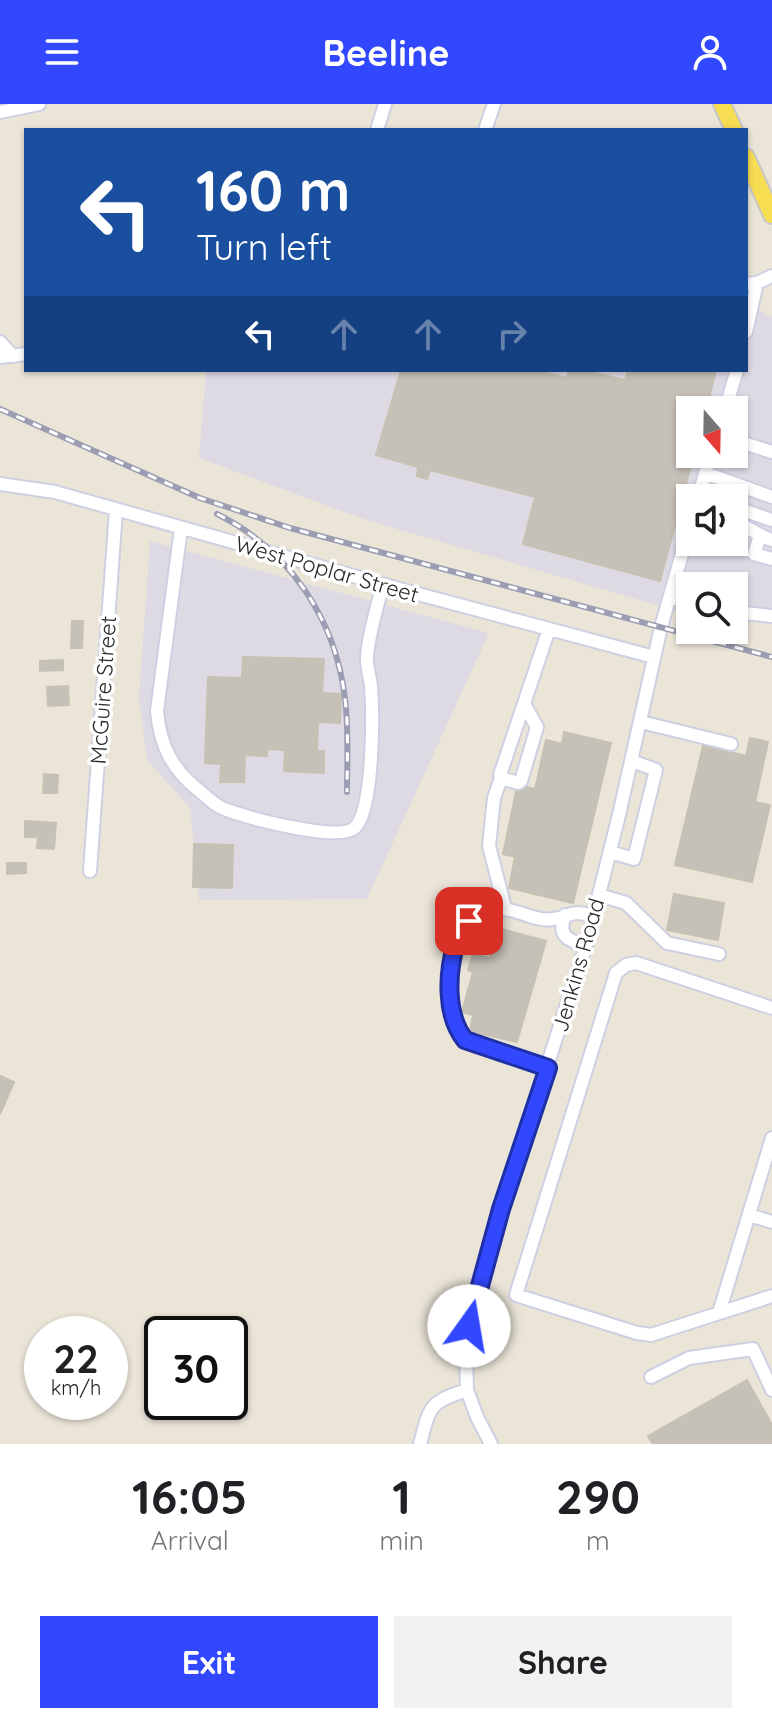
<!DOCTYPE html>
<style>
:root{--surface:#fff;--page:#f2f2f2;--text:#202124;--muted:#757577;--accent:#3248ff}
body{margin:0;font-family:Quicksand,sans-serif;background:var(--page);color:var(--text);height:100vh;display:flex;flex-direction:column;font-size:30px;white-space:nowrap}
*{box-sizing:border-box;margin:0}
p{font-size:26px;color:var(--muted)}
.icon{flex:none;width:44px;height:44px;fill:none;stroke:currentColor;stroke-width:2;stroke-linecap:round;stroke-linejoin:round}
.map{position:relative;height:1340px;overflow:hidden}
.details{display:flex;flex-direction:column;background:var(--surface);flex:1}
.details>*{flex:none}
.hud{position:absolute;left:24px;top:24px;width:724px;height:244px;border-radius:0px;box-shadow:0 2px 6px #0004;background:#1a4fa0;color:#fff;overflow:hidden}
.needle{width:52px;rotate:160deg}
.controls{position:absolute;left:676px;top:292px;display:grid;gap:16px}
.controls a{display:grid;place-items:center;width:72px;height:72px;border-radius:0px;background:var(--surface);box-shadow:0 2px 6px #0004;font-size:40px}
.speed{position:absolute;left:24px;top:1212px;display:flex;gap:16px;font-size:40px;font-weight:700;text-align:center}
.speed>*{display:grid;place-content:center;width:104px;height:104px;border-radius:50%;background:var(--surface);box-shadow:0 2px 6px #0004;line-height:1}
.speed small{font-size:20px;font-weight:400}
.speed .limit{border:4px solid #111;border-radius:12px;background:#fff;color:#111}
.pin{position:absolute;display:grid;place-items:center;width:68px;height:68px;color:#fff;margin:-34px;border-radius:16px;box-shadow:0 4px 12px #0006}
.me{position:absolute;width:88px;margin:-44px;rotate:13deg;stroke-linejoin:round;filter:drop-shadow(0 0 6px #0008)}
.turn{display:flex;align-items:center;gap:28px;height:168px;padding:0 40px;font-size:36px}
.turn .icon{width:104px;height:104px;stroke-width:2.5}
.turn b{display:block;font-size:56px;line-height:68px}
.lanes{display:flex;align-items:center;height:76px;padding:0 40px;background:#0003;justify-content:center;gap:40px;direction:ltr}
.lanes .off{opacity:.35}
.eta{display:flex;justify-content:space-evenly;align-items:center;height:136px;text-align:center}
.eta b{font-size:48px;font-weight:700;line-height:56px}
.cta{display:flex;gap:16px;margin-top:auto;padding:16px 40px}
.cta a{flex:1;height:92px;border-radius:0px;background:var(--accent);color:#fff;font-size:32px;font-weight:700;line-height:92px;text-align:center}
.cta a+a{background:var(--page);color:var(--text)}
header{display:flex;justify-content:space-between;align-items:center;height:104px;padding:0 40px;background:var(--accent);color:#fff;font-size:36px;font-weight:700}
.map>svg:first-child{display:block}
.industrial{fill:#dddae3;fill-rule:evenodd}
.building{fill:#c6c1b8;stroke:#c6c1b2;stroke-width:2}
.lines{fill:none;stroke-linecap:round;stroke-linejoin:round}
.minor-casing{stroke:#ced0e2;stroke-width:16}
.major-casing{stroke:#c7c7c7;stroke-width:20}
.minor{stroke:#fff;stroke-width:12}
.major{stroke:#f7dd52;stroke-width:16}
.rail-casing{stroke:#9b9db3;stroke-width:6}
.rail{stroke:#fff;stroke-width:3;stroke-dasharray:9;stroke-linecap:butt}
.route-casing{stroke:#202fa6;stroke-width:20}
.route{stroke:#3248ff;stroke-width:14}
.labels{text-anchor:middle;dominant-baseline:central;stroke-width:7;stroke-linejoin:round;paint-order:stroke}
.street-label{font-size:22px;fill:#282828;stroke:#fff}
</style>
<header><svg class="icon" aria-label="menu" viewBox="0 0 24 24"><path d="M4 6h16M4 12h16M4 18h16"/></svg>Beeline<svg class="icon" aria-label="person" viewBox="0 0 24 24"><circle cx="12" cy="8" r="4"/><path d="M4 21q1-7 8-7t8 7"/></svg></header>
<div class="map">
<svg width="772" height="1340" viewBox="0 0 772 1340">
<rect width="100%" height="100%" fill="#ebe5d8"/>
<path class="industrial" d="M 746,199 L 772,213 L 772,514 L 734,514 L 734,482 L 690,482 L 690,509 L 684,509 L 363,415 L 199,354 L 206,266 L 746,266 ZM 690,306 L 734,306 L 734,350 L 690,350 ZM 690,394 L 734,394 L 734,438 L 690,438 Z
M 150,437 L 489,529 L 367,795 L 199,796 L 190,704 L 147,656 L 139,593 Z"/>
<path class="building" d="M 401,266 L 535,266 L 567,274 L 569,266 L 581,266 L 625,276 L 628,266 L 716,266 L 706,306 L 690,306 L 690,350 L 694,350 L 660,477 L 523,440 L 535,393 L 430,366 L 427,375 L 417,372 L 418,363 L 376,351 Z
M 72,517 L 83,517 L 82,544 L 71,544 Z
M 243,553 L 324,555 L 322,589 L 341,590 L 340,619 L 318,618 L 317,647 L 324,647 L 324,669 L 284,667 L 285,646 L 267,645 L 267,652 L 245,651 L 244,678 L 220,678 L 221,660 L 205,659 L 208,573 L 242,574 Z
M 63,556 L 63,566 L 40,567 L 40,557 Z
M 68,582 L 69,601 L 48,602 L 47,583 Z
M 564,628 L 611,639 L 573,799 L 509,784 L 515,753 L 503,750 L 516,688 L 527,683 L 535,685 L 546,636 L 562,640 Z
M 750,634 L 768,638 L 755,698 L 770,701 L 752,778 L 675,761 L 703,642 L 746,652 Z
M 44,670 L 58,671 L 57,689 L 43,689 Z
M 25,717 L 56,719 L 54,745 L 37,744 L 38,733 L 25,733 Z
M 194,740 L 233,741 L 232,784 L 193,783 Z
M 7,759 L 26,759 L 26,769 L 7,770 Z
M 674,790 L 724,799 L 718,836 L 667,826 Z
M 498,824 L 546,837 L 517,938 L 470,927 L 473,911 L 462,908 L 473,868 L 468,866 L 473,850 L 490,854 Z
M 0,972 L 14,978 L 0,1010 Z
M 747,1276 L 772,1321 L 772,1340 L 653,1340 L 648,1332 Z"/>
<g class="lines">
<g class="minor-casing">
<path id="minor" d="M 0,8 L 39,0
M 377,26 L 385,0
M 485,26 L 494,0
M 746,180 L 757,179 L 772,172
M 746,228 L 757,179
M 0,238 L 13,252
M 0,253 L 26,250
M 725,306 L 737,266
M 734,336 L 772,348
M 705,369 L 772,393
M 0,380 L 55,388 L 403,486 L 654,553
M 698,394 L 711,350
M 734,403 L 772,416
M 734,418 C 748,422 758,432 772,436
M 181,424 L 157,607 C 160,643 173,667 202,689 C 210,696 217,703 227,706 C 249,714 334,737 353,725 C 374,713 373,608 371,582 C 370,572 366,562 367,552 C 369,528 377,504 383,480
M 760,432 L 754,450 L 772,455
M 670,493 L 690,499
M 734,508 L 772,512
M 524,600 L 537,623 L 521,677 L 518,679 L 501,674 L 500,671 L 549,525
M 641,618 L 731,640
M 501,674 L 494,694 L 489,742 L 505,804
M 610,748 L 634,755 L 656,666 L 632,657
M 90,767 L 116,406
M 599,791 L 626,799 L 667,839 L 719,850
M 565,811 C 557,832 567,836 586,842
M 772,904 L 636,859 L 626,861 L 616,869 L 516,1191 L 637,1229 L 651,1231 L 772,1192
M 548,964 L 465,936 C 461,930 454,923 452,915 C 445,886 451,823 481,809 C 511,796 529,819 553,815 C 575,812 567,805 594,812
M 749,1111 L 772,1118
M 719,1209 L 772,1034
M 651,1273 L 689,1254 L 753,1245 L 772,1286
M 420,1340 C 430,1302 429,1298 467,1286
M 491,1340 L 477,1313 L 467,1286 L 466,1251 L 472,1206 L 501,1105 L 587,838 L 619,711 L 661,523 L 690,422"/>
</g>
<g class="major-casing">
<path id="major" d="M 722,0 L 734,26
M 746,53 L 772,111"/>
</g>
<use href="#minor" class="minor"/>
<use href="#major" class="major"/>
<g class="rail-casing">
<path id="rail" d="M 0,305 L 200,394 L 290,424 L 772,553
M 217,410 C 290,446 336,516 345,595 C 349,626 347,658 347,688"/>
</g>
<use href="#rail" class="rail"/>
</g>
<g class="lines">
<g class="route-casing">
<path id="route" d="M 469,817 C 465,824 459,831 456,839 C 447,869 445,911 465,936 L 548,964 L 501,1105 L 469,1222"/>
</g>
<use href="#route" class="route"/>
</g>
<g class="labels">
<g class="street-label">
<text transform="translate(327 465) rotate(16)">West Poplar Street</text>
<text transform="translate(103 586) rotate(-86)">McGuire Street</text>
<text transform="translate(578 861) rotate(-74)">Jenkins Road</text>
</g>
</g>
</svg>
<div class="controls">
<a><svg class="needle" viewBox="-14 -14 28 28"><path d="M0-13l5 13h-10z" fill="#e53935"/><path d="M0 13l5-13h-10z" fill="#757577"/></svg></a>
<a><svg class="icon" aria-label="sound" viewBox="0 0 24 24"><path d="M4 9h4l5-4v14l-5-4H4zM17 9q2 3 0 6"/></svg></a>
<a><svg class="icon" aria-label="search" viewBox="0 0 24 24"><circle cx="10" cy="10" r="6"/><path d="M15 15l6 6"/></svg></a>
</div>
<div class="speed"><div>22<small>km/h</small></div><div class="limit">30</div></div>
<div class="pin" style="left:469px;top:817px;background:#d93025"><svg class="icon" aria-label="arrive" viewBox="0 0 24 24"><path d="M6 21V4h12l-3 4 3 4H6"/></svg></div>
<svg class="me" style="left:469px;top:1222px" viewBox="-20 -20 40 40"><circle r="19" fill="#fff"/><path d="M0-13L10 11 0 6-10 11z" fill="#3248ff"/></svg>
<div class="hud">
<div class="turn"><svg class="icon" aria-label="left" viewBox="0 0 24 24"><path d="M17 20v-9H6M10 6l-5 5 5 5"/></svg><div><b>160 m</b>Turn left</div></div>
<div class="lanes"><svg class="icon" aria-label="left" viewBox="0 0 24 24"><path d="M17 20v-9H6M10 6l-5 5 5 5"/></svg><svg class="icon off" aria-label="ahead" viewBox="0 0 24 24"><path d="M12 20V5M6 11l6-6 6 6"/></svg><svg class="icon off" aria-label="ahead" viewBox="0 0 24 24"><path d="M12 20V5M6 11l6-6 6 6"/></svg><svg class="icon off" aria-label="right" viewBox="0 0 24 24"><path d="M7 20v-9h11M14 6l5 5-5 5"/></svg></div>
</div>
</div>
<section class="details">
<div class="eta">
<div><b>16:05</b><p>Arrival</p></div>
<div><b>1</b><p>min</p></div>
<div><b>290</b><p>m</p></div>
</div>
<div class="cta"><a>Exit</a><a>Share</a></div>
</section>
